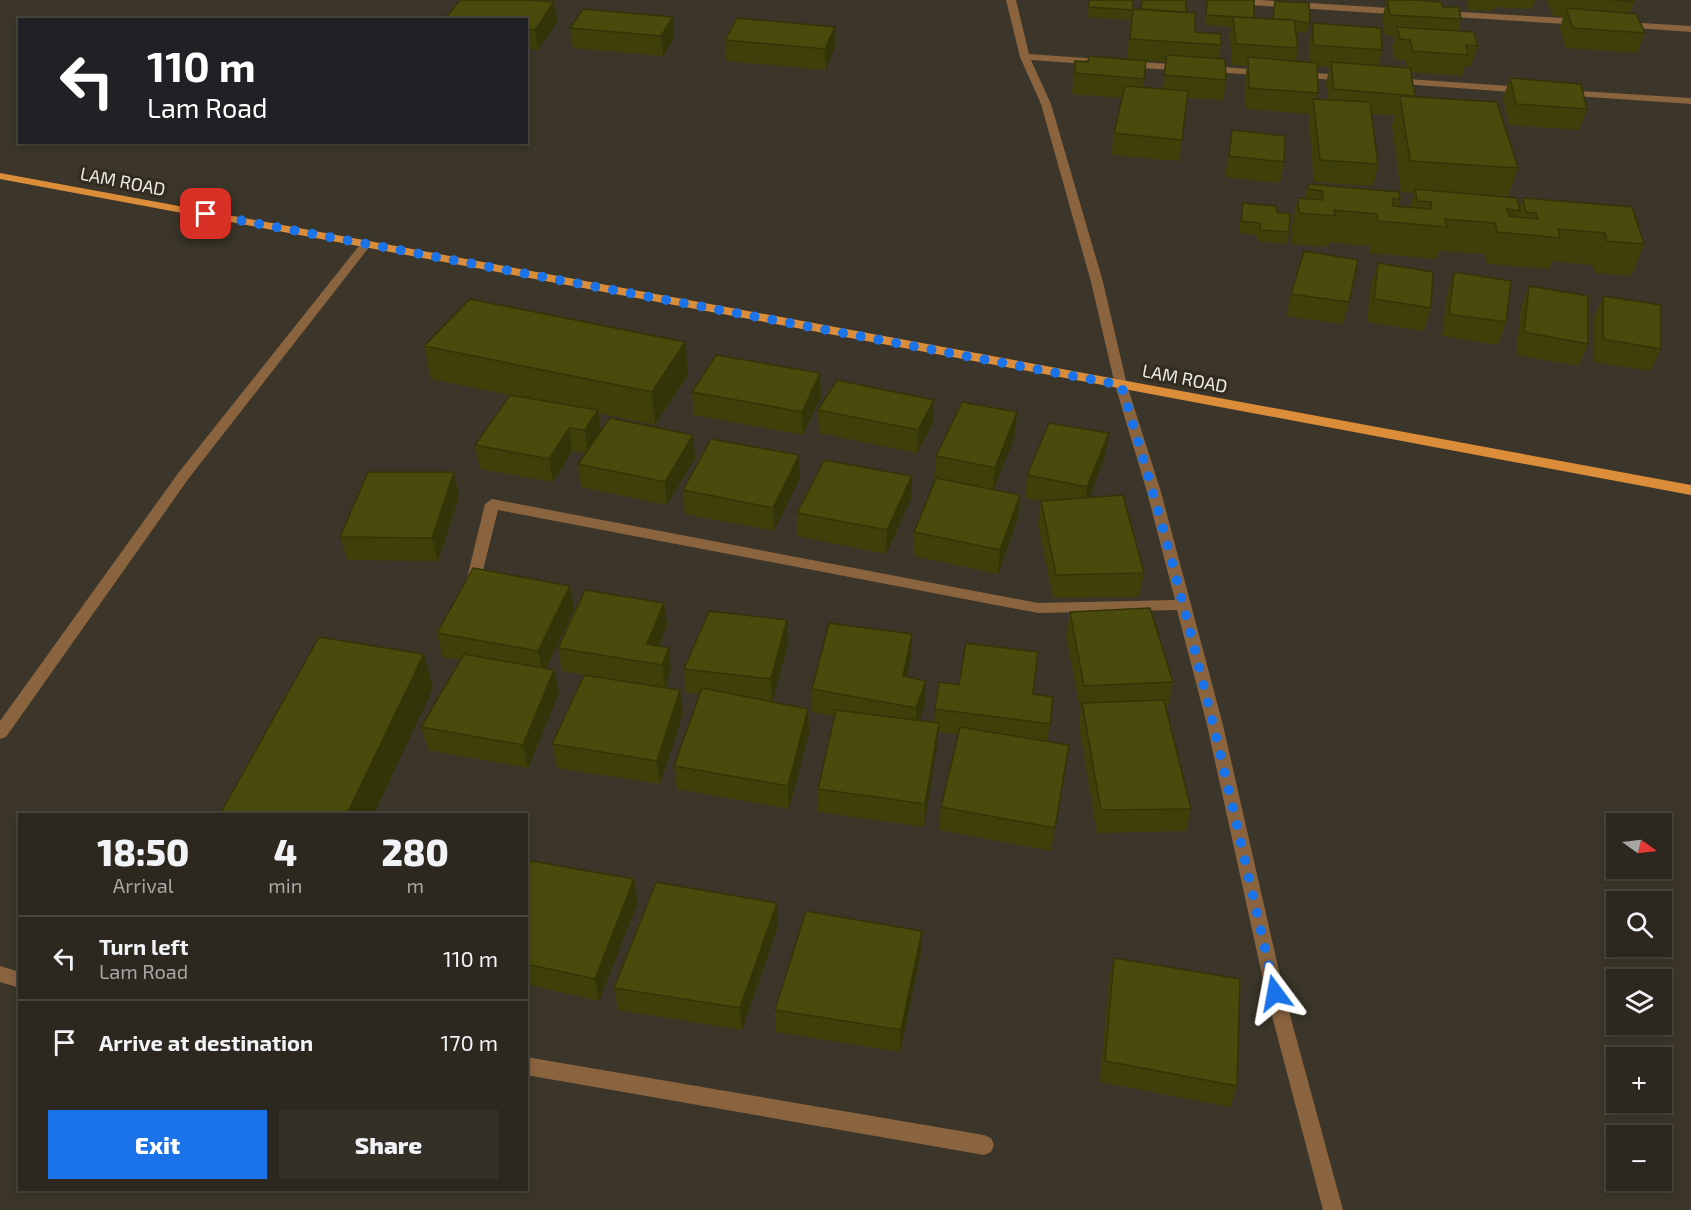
<!DOCTYPE html>
<meta charset="utf-8">
<style>
:root{--surface:#2c281f;--page:#343028;--text:#f1f3f6;--muted:#a6a6a4;--line:#48443d;--accent:#1a73e8}
body{margin:0;font-family:"Exo 2",sans-serif;background:var(--page);color:var(--text);height:100vh;display:flex;flex-direction:column;font-size:22px;white-space:nowrap}
*{box-sizing:border-box;margin:0}
p{font-size:20px;color:var(--muted)}
.icon{flex:none;width:33px;height:33px;fill:none;stroke:currentColor;stroke-width:2;stroke-linecap:round;stroke-linejoin:round}
.map{position:relative;flex:1;overflow:hidden}
.side{position:absolute;left:18px;top:813px;width:510px;height:378px;display:flex;flex-direction:column;background:var(--surface);border-radius:0px;box-shadow:0 3px 9px #0003,0 0 0 2px var(--line)}
.side>*{flex:none}
.guide{position:absolute;left:18px;top:18px;width:510px;height:126px;border-radius:0px;box-shadow:0 3px 9px #0003,0 0 0 2px var(--line);background:#202124;color:#fff;overflow:hidden}
.needle{width:39px;rotate:104deg}
.fabs{position:absolute;left:1606px;top:813px;display:grid;gap:12px}
.fabs a{display:grid;place-items:center;width:66px;height:66px;border-radius:0px;background:var(--surface);box-shadow:0 3px 9px #0003,0 0 0 2px var(--line);font-size:30px}
.pin{position:absolute;display:grid;place-items:center;width:51px;height:51px;color:#fff;margin:-26px;border-radius:12px;box-shadow:0 3px 9px #0006}
.me{position:absolute;width:66px;margin:-33px;rotate:347deg;stroke-linejoin:round;filter:drop-shadow(0 0 4px #0008)}
.turn{display:flex;align-items:center;gap:21px;height:126px;padding:0 30px;font-size:27px}
.turn .icon{width:78px;height:78px;stroke-width:2.5}
.turn b{display:block;font-size:42px;line-height:51px}
.eta{display:flex;justify-content:space-evenly;align-items:center;height:102px;text-align:center}
.eta b{font-size:36px;font-weight:800;line-height:42px}
.button{display:flex;gap:12px;margin-top:auto;padding:12px 30px}
.button a{flex:1;height:69px;border-radius:0px;background:var(--accent);color:#fff;font-size:24px;font-weight:800;line-height:69px;text-align:center}
.button a+a{background:var(--page);color:var(--text)}
ul{padding:0;list-style:none}
li{display:flex;align-items:center;gap:18px;height:84px;padding:0 30px;border-top:2px solid var(--line)}
li div{flex:1}
li b{display:block;font-size:22px}
li em{font-style:normal}
.map>svg:first-child{display:block}
.lines{fill:none;stroke-linecap:round;stroke-linejoin:round}
.minor{fill:#8a633f;fill-rule:evenodd}
.major{fill:#dc8d3a;fill-rule:evenodd}
.wall{fill:#3f4009;fill-rule:evenodd}
.shaded-wall{fill:#333408}
.building{fill:#494a0b;stroke:#333408;stroke-width:1.5}
.route{stroke:#1a73e8;stroke-width:10;stroke-dasharray:0 18}
.labels{text-anchor:middle;dominant-baseline:central;stroke-width:6;stroke-linejoin:round;paint-order:stroke}
.street-label{font-size:18px;fill:#ede9e2;stroke:#312c1f}
</style>
<div class="map">
<svg width="1691" height="1210" viewBox="0 0 1691 1210">
<rect width="100%" height="100%" fill="#3b3629"/>
<g class="lines">
<path class="minor" d="M 1006,0 L 1016,0 L 1029,54 L 1184,65 L 1189,68 L 1184,71 L 1031,60 L 1051,104 L 1103,282 L 1127,385 L 1161,492 L 1223,725 L 1284,993 L 1343,1210 L 1323,1210 L 1266,993 L 1207,725 L 1177,610 L 1038,613 L 498,510 L 481,578 L 474,583 L 467,578 L 485,504 L 492,499 L 1038,603 L 1175,600 L 1147,492 L 1115,385 L 1091,282 L 1041,104 L 1020,57 Z
M 1214,0 L 1262,0 L 1405,9 L 1410,12 L 1405,15 L 1219,3 Z
M 1441,11 L 1582,19 L 1587,22 L 1582,25 L 1438,16 L 1438,12 Z
M 1624,22 L 1691,26 L 1691,32 L 1621,27 L 1619,25 Z
M 1208,66 L 1265,70 L 1270,73 L 1265,76 L 1204,71 L 1204,67 Z
M 1298,72 L 1348,75 L 1353,78 L 1348,81 L 1294,77 L 1294,73 Z
M 1393,78 L 1525,87 L 1530,90 L 1525,93 L 1389,83 L 1389,79 Z
M 1564,90 L 1691,98 L 1691,104 L 1560,95 L 1559,93 Z
M 366,241 L 370,242 L 370,246 L 189,478 L 6,737 L 0,739 L 0,721 L 179,472 L 362,242 Z
M 0,966 L 20,972 L 20,988 L 0,982 Z
M 526,1057 L 984,1135 L 991,1138 L 994,1145 L 991,1152 L 984,1155 L 526,1075 Z"/>
<path class="major" d="M 0,173 L 1691,485 L 1691,495 L 0,179 Z"/>
</g>
<path class="wall" d="M 1090,0 L 1133,9 L 1185,12 L 1195,32 L 1221,45 L 1219,58 L 1226,80 L 1223,100 L 1187,98 L 1179,161 L 1111,155 L 1114,133 L 1122,98 L 1072,94 L 1075,61 L 1127,59 L 1131,20 L 1087,17 ZM 1146,61 L 1166,62 L 1162,89 L 1143,88 Z
M 1207,0 L 1254,18 L 1272,19 L 1275,1 L 1310,23 L 1307,33 L 1296,32 L 1298,48 L 1296,61 L 1309,62 L 1309,43 L 1313,23 L 1382,50 L 1378,66 L 1407,68 L 1405,60 L 1395,60 L 1392,47 L 1395,36 L 1385,35 L 1382,18 L 1387,0 L 1413,0 L 1443,7 L 1461,19 L 1458,31 L 1478,46 L 1471,66 L 1465,66 L 1462,76 L 1410,72 L 1414,97 L 1518,168 L 1508,197 L 1519,208 L 1523,198 L 1644,244 L 1631,276 L 1595,273 L 1593,265 L 1552,261 L 1549,269 L 1487,264 L 1485,254 L 1439,251 L 1437,259 L 1370,253 L 1369,246 L 1329,242 L 1328,247 L 1292,244 L 1291,230 L 1298,198 L 1304,199 L 1308,184 L 1400,199 L 1398,206 L 1410,207 L 1414,193 L 1401,192 L 1392,126 L 1395,115 L 1372,114 L 1378,164 L 1373,186 L 1314,182 L 1309,120 L 1310,114 L 1245,109 L 1245,78 L 1247,66 L 1232,65 L 1230,37 L 1231,27 L 1205,25 ZM 1317,66 L 1330,67 L 1326,82 L 1328,100 L 1316,99 L 1318,93 Z
M 1467,0 L 1535,0 L 1532,9 L 1494,7 L 1493,11 L 1469,10 Z
M 1547,0 L 1634,0 L 1634,2 L 1630,13 L 1645,33 L 1637,53 L 1566,48 L 1560,29 L 1563,17 L 1553,16 Z
M 554,2 L 557,22 L 538,50 L 526,49 L 526,20 Z
M 835,27 L 835,47 L 826,70 L 726,61 L 725,40 Z
M 570,28 L 674,38 L 663,56 L 573,48 Z
M 1510,78 L 1587,109 L 1579,130 L 1509,125 L 1503,99 Z
M 1232,130 L 1284,162 L 1280,183 L 1225,177 Z
M 1243,203 L 1277,212 L 1289,232 L 1287,244 L 1257,241 L 1258,235 L 1239,233 Z
M 1378,263 L 1431,308 L 1424,331 L 1367,322 L 1371,286 Z
M 1454,272 L 1506,322 L 1498,345 L 1442,336 L 1447,295 Z
M 1529,286 L 1588,344 L 1579,366 L 1516,355 L 1521,308 Z
M 1291,294 L 1349,302 L 1343,324 L 1286,316 Z
M 1603,296 L 1661,349 L 1651,371 L 1594,362 L 1594,318 Z
M 685,342 L 688,375 L 655,425 L 598,413 L 601,431 L 695,458 L 667,505 L 581,487 L 578,464 L 585,453 L 572,451 L 553,482 L 480,469 L 475,445 L 514,396 L 431,379 L 424,346 Z
M 820,373 L 821,396 L 803,435 L 694,415 L 692,392 Z
M 818,410 L 933,423 L 917,453 L 819,433 Z
M 1017,412 L 1015,436 L 993,489 L 1018,518 L 998,574 L 913,556 L 914,532 L 935,480 L 934,480 L 936,456 Z
M 799,455 L 800,478 L 774,531 L 685,514 L 683,490 Z
M 1105,456 L 1089,497 L 1144,573 L 1139,597 L 1053,598 L 1038,524 L 1041,501 L 1025,498 L 1027,475 Z
M 459,496 L 438,561 L 347,560 L 340,537 Z
M 911,499 L 886,554 L 797,536 L 797,513 Z
M 570,586 L 574,609 L 546,668 L 559,693 L 528,768 L 428,750 L 421,727 L 460,660 L 443,657 L 437,633 Z
M 664,603 L 667,626 L 659,646 L 671,671 L 665,688 L 683,713 L 660,784 L 557,768 L 552,744 L 663,688 L 562,671 L 558,648 Z
M 1070,612 L 1173,682 L 1168,706 L 1165,706 L 1191,809 L 1186,831 L 1097,833 L 1079,726 L 1081,709 L 1080,709 L 1066,635 Z
M 787,620 L 788,644 L 772,702 L 808,709 L 809,733 L 789,809 L 677,789 L 674,766 L 700,694 L 686,692 L 684,669 Z
M 912,634 L 911,657 L 907,677 L 925,704 L 919,721 L 934,723 L 935,709 L 1033,694 L 1053,697 L 1047,741 L 1069,745 L 1051,851 L 939,830 L 941,807 L 958,735 L 938,732 L 937,746 L 924,827 L 818,812 L 818,789 L 835,716 L 812,712 L 812,689 Z
M 526,860 L 638,902 L 599,1001 L 526,984 Z
M 778,926 L 742,1030 L 618,1010 L 614,988 Z
M 922,931 L 921,953 L 900,1052 L 776,1032 L 775,1010 Z
M 1114,958 L 1237,1086 L 1230,1107 L 1100,1082 L 1109,980 Z"/>
<path class="shaded-wall" d="M 554,2 L 557,22 L 538,50 L 535,30 Z
M 673,17 L 674,38 L 663,56 L 661,36 Z
M 835,27 L 835,47 L 826,70 L 825,49 Z
M 685,342 L 688,375 L 655,425 L 652,392 Z
M 820,373 L 821,396 L 803,435 L 802,412 Z
M 934,400 L 933,423 L 917,453 L 918,430 Z
M 598,410 L 601,433 L 588,453 L 585,430 Z
M 1017,412 L 1015,436 L 993,491 L 995,468 Z
M 569,428 L 572,451 L 553,482 L 549,459 Z
M 1109,433 L 1105,456 L 1084,511 L 1087,487 Z
M 693,435 L 695,458 L 667,505 L 665,482 Z
M 799,455 L 800,478 L 774,531 L 773,508 Z
M 454,472 L 459,496 L 438,561 L 432,538 Z
M 912,476 L 911,499 L 886,554 L 887,530 Z
M 1020,495 L 1018,518 L 998,574 L 1000,550 Z
M 570,586 L 574,609 L 543,674 L 538,651 Z
M 664,603 L 667,626 L 652,663 L 647,644 Z
M 787,620 L 788,644 L 772,702 L 771,679 Z
M 912,634 L 911,657 L 902,700 L 903,676 Z
M 669,648 L 671,671 L 665,688 L 662,665 Z
M 424,654 L 433,688 L 374,814 L 347,814 Z
M 554,670 L 559,693 L 528,768 L 523,745 Z
M 926,681 L 925,704 L 915,731 L 916,708 Z
M 680,690 L 683,713 L 660,784 L 657,761 Z
M 808,709 L 809,733 L 789,809 L 788,786 Z
M 939,723 L 937,746 L 924,827 L 925,804 Z
M 634,879 L 638,902 L 599,1001 L 595,979 Z
M 777,903 L 778,926 L 742,1030 L 740,1008 Z
M 922,931 L 921,953 L 900,1052 L 901,1030 Z"/>
<path class="building" d="M 460,0 L 531,0 L 554,2 L 535,30 L 526,29 L 526,20 L 444,20 Z
M 1090,0 L 1133,0 L 1133,10 L 1088,7 Z
M 1142,0 L 1186,0 L 1186,12 L 1141,9 Z
M 1207,0 L 1254,0 L 1254,18 L 1206,15 Z
M 1387,0 L 1413,0 L 1441,2 L 1443,7 L 1459,7 L 1461,19 L 1390,15 Z
M 1612,0 L 1634,0 L 1634,2 Z
M 1275,1 L 1309,3 L 1310,23 L 1295,21 L 1294,20 L 1273,19 Z
M 1566,8 L 1636,14 L 1645,33 L 1573,28 Z
M 583,9 L 673,17 L 661,36 L 570,28 Z
M 1133,9 L 1195,13 L 1195,32 L 1221,34 L 1221,45 L 1130,39 Z
M 1233,17 L 1294,20 L 1298,48 L 1236,44 Z
M 737,18 L 835,27 L 825,49 L 725,40 Z
M 1313,23 L 1381,28 L 1382,50 L 1313,45 Z
M 1397,27 L 1474,32 L 1478,46 L 1466,45 L 1468,55 L 1413,51 L 1410,40 L 1400,39 Z
M 1167,55 L 1225,59 L 1226,80 L 1164,75 Z
M 1089,56 L 1146,61 L 1144,79 L 1075,73 L 1075,61 L 1088,62 Z
M 1248,57 L 1317,63 L 1318,93 L 1249,88 Z
M 1331,62 L 1410,68 L 1415,96 L 1334,89 Z
M 1510,78 L 1581,84 L 1587,109 L 1516,104 Z
M 1125,86 L 1188,91 L 1182,140 L 1114,133 Z
M 1400,96 L 1497,102 L 1518,168 L 1410,161 Z
M 1313,99 L 1370,102 L 1378,164 L 1320,160 Z
M 1232,130 L 1285,136 L 1284,162 L 1229,156 Z
M 1308,184 L 1399,192 L 1400,199 L 1392,199 L 1393,206 L 1431,209 L 1431,202 L 1417,201 L 1415,189 L 1517,198 L 1520,211 L 1507,209 L 1509,216 L 1538,219 L 1536,213 L 1526,212 L 1523,198 L 1632,207 L 1644,244 L 1607,241 L 1605,233 L 1558,229 L 1560,238 L 1497,232 L 1495,223 L 1445,219 L 1447,227 L 1378,221 L 1377,214 L 1334,210 L 1335,216 L 1299,213 L 1298,198 L 1323,200 L 1322,191 L 1308,189 Z
M 1243,203 L 1276,206 L 1277,212 L 1290,214 L 1289,232 L 1260,230 L 1260,223 L 1241,221 Z
M 1304,251 L 1358,260 L 1349,302 L 1291,294 Z
M 1378,263 L 1433,272 L 1431,308 L 1374,299 Z
M 1454,272 L 1511,281 L 1506,322 L 1449,314 Z
M 1529,286 L 1588,296 L 1588,344 L 1524,332 Z
M 1603,296 L 1661,305 L 1661,349 L 1603,339 Z
M 470,299 L 685,342 L 652,392 L 424,346 Z
M 716,355 L 820,373 L 802,412 L 692,392 Z
M 837,380 L 934,400 L 918,430 L 818,410 Z
M 510,395 L 598,410 L 585,430 L 569,428 L 549,459 L 475,445 Z
M 962,402 L 1017,412 L 995,468 L 936,456 Z
M 610,418 L 693,435 L 665,482 L 578,464 Z
M 1049,423 L 1109,433 L 1087,487 L 1027,475 Z
M 711,439 L 799,455 L 773,508 L 683,490 Z
M 824,460 L 912,476 L 887,530 L 797,513 Z
M 368,472 L 454,472 L 432,538 L 340,537 Z
M 936,478 L 1020,495 L 1000,550 L 914,532 Z
M 1123,495 L 1144,573 L 1056,575 L 1041,501 Z
M 473,568 L 570,586 L 538,651 L 437,633 Z
M 585,590 L 664,603 L 647,644 L 669,648 L 662,665 L 558,648 Z
M 1150,608 L 1173,682 L 1084,686 L 1070,612 Z
M 709,611 L 787,620 L 771,679 L 684,669 Z
M 829,623 L 912,634 L 903,676 L 926,681 L 916,708 L 812,689 Z
M 319,637 L 424,654 L 347,814 L 220,814 Z
M 966,643 L 1038,652 L 1033,694 L 1053,697 L 1050,724 L 935,709 L 939,682 L 959,685 Z
M 464,654 L 554,670 L 523,745 L 421,727 Z
M 584,675 L 680,690 L 657,761 L 552,744 Z
M 702,688 L 808,709 L 788,786 L 674,766 Z
M 1164,700 L 1191,809 L 1101,810 L 1082,703 Z
M 836,710 L 939,723 L 925,804 L 818,789 Z
M 960,727 L 1069,745 L 1055,828 L 941,807 Z
M 526,860 L 634,879 L 595,979 L 526,964 Z
M 656,882 L 777,903 L 740,1008 L 614,988 Z
M 806,911 L 922,931 L 901,1030 L 775,1010 Z
M 1114,958 L 1240,979 L 1237,1086 L 1105,1061 Z"/>
<g class="lines">
<path class="route" d="M 206,214 L 1121,385 C 1183,585 1229,789 1275,993"/>
</g>
<g class="labels">
<g class="street-label">
<text transform="translate(123 181) rotate(11)">LAM ROAD</text>
<text transform="translate(1185 378) rotate(11)">LAM ROAD</text>
</g>
</g>
</svg>
<div class="fabs">
<a><svg class="needle" viewBox="-14 -14 28 28"><path d="M0-13l5 13h-10z" fill="#e53935"/><path d="M0 13l5-13h-10z" fill="#a6a6a4"/></svg></a>
<a><svg class="icon" aria-label="search" viewBox="0 0 24 24"><circle cx="10" cy="10" r="6"/><path d="M15 15l6 6"/></svg></a>
<a><svg class="icon" aria-label="layers" viewBox="0 0 24 24"><path d="M12 4l9 5-9 5-9-5zM3 14l9 5 9-5"/></svg></a>
<a>+</a>
<a>−</a>
</div>
<div class="pin" style="left:206px;top:214px;background:#d93025"><svg class="icon" aria-label="arrive" viewBox="0 0 24 24"><path d="M6 21V4h12l-3 4 3 4H6"/></svg></div>
<svg class="me" style="left:1275px;top:993px" viewBox="-20 -20 40 40"><path d="M0-17L14 15 0 8-14 15z" fill="#1a73e8" stroke="#fff" stroke-width="4"/></svg>
<div class="guide">
<div class="turn"><svg class="icon" aria-label="left" viewBox="0 0 24 24"><path d="M17 20v-9H6M10 6l-5 5 5 5"/></svg><div><b>110 m</b>Lam Road</div></div>
</div>
<section class="side">
<div class="eta">
<div><b>18:50</b><p>Arrival</p></div>
<div><b>4</b><p>min</p></div>
<div><b>280</b><p>m</p></div>
</div>
<ul>
<li><svg class="icon" aria-label="left" viewBox="0 0 24 24"><path d="M17 20v-9H6M10 6l-5 5 5 5"/></svg><div><b>Turn left</b><p>Lam Road</p></div><em>110 m</em></li>
<li><svg class="icon" aria-label="arrive" viewBox="0 0 24 24"><path d="M6 21V4h12l-3 4 3 4H6"/></svg><div><b>Arrive at destination</b></div><em>170 m</em></li>
</ul>
<div class="button"><a>Exit</a><a>Share</a></div>
</section>
</div>
